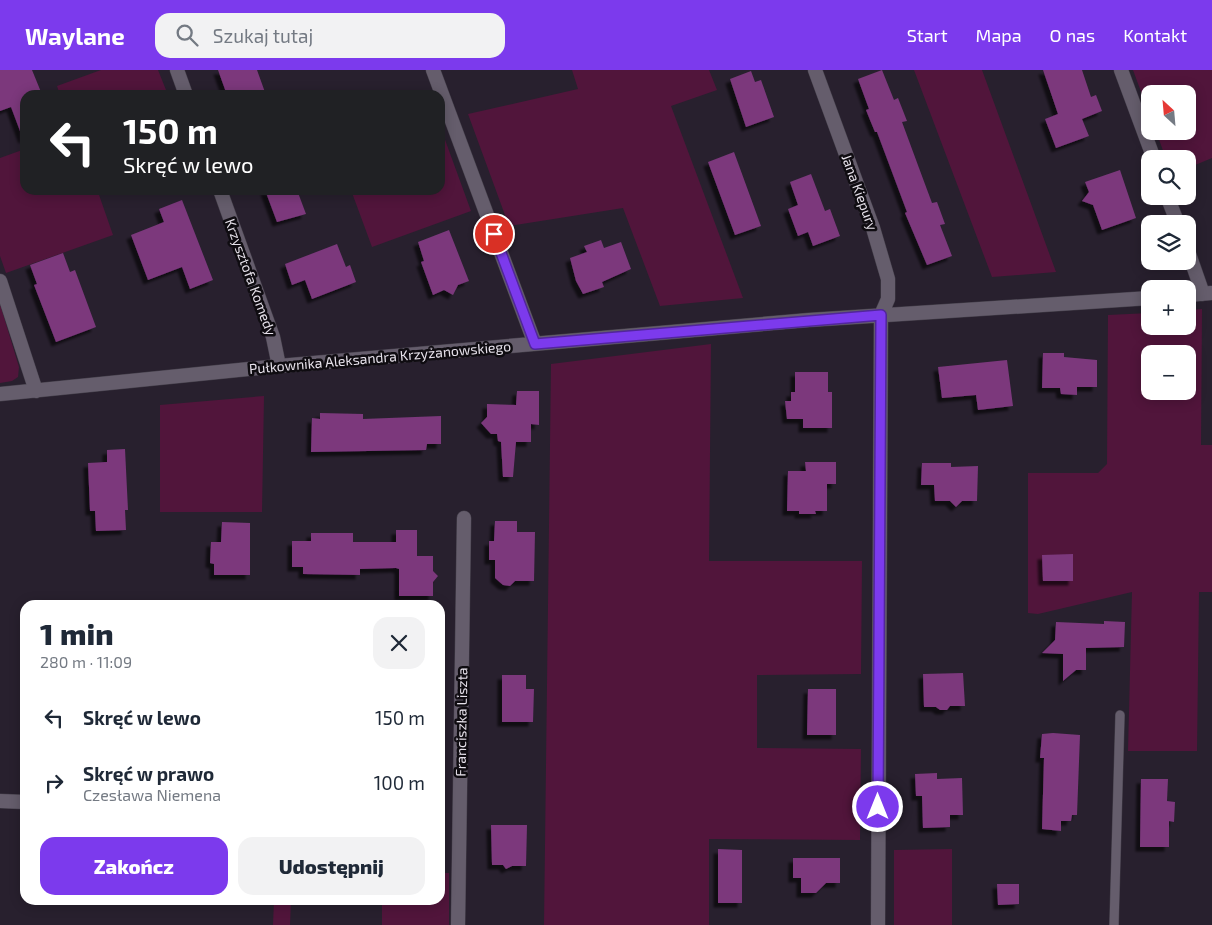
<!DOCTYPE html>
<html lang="pl">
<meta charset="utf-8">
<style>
:root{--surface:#fff;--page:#f2f2f3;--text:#1f2937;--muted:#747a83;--accent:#7c3aed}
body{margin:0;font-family:"Exo 2",sans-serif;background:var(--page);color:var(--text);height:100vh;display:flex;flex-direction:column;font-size:19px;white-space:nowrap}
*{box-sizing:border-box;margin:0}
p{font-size:16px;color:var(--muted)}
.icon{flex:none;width:28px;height:28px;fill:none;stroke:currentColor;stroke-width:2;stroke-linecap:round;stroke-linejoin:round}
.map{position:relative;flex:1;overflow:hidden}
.drawer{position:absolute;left:20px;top:530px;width:425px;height:305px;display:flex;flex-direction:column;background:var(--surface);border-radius:15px;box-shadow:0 2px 12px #0003}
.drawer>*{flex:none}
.hud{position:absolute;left:20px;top:20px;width:425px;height:105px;border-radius:15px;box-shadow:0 2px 12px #0003;background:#202124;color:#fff;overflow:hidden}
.needle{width:32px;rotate:334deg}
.buttons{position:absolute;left:1141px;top:15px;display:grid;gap:10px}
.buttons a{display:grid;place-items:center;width:55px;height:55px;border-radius:10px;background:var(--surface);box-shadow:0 2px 12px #0003;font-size:25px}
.pin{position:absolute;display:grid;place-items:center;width:42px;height:42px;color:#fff;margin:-21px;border:2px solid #fff;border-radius:50%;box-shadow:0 1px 5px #0007}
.me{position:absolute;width:55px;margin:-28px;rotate:0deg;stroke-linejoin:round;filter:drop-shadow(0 0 4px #0008)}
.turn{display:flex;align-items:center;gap:18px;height:105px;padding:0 20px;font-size:22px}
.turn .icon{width:65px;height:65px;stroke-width:2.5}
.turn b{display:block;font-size:35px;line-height:42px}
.round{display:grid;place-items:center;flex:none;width:52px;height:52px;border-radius:15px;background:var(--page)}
.headline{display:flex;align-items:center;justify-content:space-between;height:85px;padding:0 20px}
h1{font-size:30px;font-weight:800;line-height:38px}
.button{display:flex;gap:10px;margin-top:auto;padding:10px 20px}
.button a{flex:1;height:58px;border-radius:15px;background:var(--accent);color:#fff;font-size:20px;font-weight:800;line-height:58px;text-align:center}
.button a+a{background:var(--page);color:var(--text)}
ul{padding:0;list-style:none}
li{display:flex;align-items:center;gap:15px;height:65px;padding:0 20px}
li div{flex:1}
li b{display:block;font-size:19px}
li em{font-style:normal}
header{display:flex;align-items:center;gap:30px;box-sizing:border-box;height:70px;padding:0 25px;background:var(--accent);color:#fff}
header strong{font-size:24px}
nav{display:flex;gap:28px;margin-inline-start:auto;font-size:18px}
.search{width:350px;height:45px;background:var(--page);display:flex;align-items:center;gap:12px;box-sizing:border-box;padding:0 18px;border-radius:15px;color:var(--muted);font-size:19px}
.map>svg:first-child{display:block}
.green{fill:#51153b;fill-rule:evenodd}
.building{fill:#7b387c;filter:url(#shadow)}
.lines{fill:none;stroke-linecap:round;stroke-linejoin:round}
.service-casing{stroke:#433e49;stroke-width:10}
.minor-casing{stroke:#433e49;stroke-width:15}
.service{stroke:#655d6c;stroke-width:9}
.minor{stroke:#655d6c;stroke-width:14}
.route-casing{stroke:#51269a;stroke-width:12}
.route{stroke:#7c3aed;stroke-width:9}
.labels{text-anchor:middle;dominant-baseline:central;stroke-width:5;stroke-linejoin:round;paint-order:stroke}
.street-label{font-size:14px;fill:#e6e1ea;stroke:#0f0c11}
</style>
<header>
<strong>Waylane</strong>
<div class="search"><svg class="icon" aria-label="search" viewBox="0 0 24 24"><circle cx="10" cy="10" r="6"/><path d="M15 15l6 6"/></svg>Szukaj tutaj</div>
<nav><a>Start</a><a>Mapa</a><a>O nas</a><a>Kontakt</a></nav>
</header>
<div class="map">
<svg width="1212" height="855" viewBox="0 0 1212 855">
<defs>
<filter id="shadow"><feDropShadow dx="-4.5" dy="4.5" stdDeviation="1" flood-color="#0009"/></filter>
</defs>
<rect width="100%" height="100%" fill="#28202e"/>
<path class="green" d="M 101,0 L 158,0 L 168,25 L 60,25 L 57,16 Z
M 572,0 L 709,0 L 717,20 L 671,36 L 743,228 L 660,236 L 623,138 L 509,156 L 468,44 L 578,19 Z
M 914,0 L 982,0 L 1056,202 L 992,207 Z
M 1133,0 L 1212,0 L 1212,88 L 1188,98 L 1188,89 L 1166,89 L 1156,61 L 1188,61 L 1188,24 L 1150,24 L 1150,46 Z
M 440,56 L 471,141 L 372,177 L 351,120 L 440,120 Z
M 25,79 L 25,120 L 102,120 L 98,122 L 113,165 L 6,203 L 0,186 L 0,88 Z
M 0,234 L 19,297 L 18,307 L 12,311 L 0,313 Z
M 1202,239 L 1201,375 L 1212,375 L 1212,522 L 1199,522 L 1197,681 L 1128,681 L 1132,522 L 1038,544 L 1028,543 L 1028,403 L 1098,403 L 1107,394 L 1108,245 L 1150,243 L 1150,256 L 1188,256 L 1188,240 ZM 1150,284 L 1188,284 L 1188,321 L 1150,321 Z
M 711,274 L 709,491 L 862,491 L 861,604 L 757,605 L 757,678 L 861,679 L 860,770 L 709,769 L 709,855 L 544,855 L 551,294 Z
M 264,326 L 262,442 L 160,442 L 160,335 Z
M 952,779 L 952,855 L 894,855 L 894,780 Z
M 440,803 L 449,803 L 449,855 L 382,855 L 382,830 L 440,830 Z
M 274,830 L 291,830 L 290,855 L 273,855 Z"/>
<path class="building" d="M 0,0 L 32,0 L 41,22 L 25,25 L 25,68 L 23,69 L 11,37 L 0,41 Z
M 218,0 L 257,0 L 266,25 L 227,25 Z
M 882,0 L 894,30 L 898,28 L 907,51 L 902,52 L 919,98 L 932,133 L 937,132 L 945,154 L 940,155 L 952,186 L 927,195 L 905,143 L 907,142 L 877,62 L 875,62 L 870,50 L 866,40 L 869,39 L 858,9 Z
M 1043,0 L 1082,0 L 1091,27 L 1096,25 L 1102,41 L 1082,49 L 1089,66 L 1056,78 L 1045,49 L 1058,44 Z
M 751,1 L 755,12 L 761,10 L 774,47 L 746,57 L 730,9 Z
M 734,82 L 761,156 L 735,165 L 708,92 Z
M 1120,100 L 1136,148 L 1102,160 L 1093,135 L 1082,131 L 1089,122 L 1085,112 Z
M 811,104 L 825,141 L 830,139 L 840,166 L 813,176 L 808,162 L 798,166 L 788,139 L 798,135 L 790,112 Z
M 265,120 L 297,120 L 306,144 L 277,152 Z
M 182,130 L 213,210 L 190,219 L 182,197 L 148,210 L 131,165 L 164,152 L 159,139 Z
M 449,160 L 469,211 L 458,215 L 453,225 L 444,220 L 433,225 L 421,192 L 424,191 L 418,172 Z
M 601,170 L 604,178 L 621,172 L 631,199 L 602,212 L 604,217 L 583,224 L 576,211 L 570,188 L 587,182 L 584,176 Z
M 337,174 L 346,197 L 350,195 L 356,212 L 312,229 L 305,210 L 292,215 L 285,194 Z
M 63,183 L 70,202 L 75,200 L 96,257 L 56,272 L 34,215 L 37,214 L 30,195 Z
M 1043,283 L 1064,283 L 1064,287 L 1097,290 L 1097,317 L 1077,317 L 1077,325 L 1061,324 L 1060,318 L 1042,318 Z
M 1007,290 L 1013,336 L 978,340 L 976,325 L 942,328 L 938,297 Z
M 795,302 L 828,302 L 828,322 L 832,322 L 832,358 L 803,358 L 803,349 L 787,349 L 785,331 L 791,331 L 791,322 L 795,322 Z
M 517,321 L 539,321 L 539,355 L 531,354 L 531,372 L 516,372 L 513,407 L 503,407 L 501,372 L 498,371 L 497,364 L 491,364 L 481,353 L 487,347 L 487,334 L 516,335 Z
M 320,343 L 363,344 L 363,349 L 441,346 L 441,374 L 427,374 L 426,380 L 311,382 L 312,348 L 320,349 Z
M 125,379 L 128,440 L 125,440 L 126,460 L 96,461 L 95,441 L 90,441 L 88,393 L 107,392 L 107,380 Z
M 805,392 L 836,392 L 836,414 L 827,414 L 827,441 L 815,441 L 816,444 L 799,444 L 799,441 L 787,441 L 788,401 L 806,401 Z
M 922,393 L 951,393 L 951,397 L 978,396 L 977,431 L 962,431 L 956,437 L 950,431 L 935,431 L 934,415 L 921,415 Z
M 495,451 L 517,451 L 517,462 L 535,462 L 534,511 L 515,511 L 510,516 L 503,515 L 495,508 L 495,490 L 489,490 L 489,471 L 494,471 Z
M 222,452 L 250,453 L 250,505 L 214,505 L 214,494 L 210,493 L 211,472 L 221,472 Z
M 396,460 L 417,460 L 417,486 L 433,486 L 433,501 L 438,506 L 433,512 L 433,526 L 399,526 L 399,499 L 396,498 L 360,499 L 360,505 L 303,504 L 303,497 L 292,497 L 292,471 L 311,471 L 311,463 L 353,463 L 353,472 L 396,472 Z
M 1073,484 L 1073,511 L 1043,511 L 1042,485 Z
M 1104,551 L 1125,552 L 1124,577 L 1086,578 L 1086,600 L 1076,600 L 1063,611 L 1063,584 L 1042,583 L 1055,570 L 1056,552 L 1104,554 Z
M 963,603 L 965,636 L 950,636 L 947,640 L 940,640 L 936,637 L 924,637 L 923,604 Z
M 502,605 L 526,605 L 526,619 L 534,619 L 533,652 L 502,652 Z
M 808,619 L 836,619 L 836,665 L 807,665 Z
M 1053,663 L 1080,665 L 1077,745 L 1072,745 L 1071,751 L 1061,751 L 1061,761 L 1042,759 L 1044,688 L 1040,688 L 1042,664 Z
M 937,703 L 937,709 L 962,708 L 963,745 L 950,745 L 950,757 L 923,758 L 922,726 L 916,726 L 915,704 Z
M 1141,709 L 1168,709 L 1167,731 L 1175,732 L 1174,752 L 1169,751 L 1169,777 L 1140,777 Z
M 491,755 L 527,755 L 526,796 L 512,796 L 506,799 L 503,795 L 492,795 Z
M 718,779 L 742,780 L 742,833 L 718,833 Z
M 793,788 L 840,788 L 840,813 L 826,813 L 816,823 L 801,823 L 801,808 L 793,808 Z
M 997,814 L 1019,814 L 1019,834 L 998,835 Z"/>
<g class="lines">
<g class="service-casing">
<path id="service" d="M 1114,855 L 1120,645"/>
</g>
<g class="minor-casing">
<path id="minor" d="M 177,0 L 186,25
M 433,0 L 535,274
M 815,0 L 873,158 L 888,209 L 888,229 L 881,245 L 878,855
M 1121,0 L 1154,89
M 220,120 L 273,267 L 279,296
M 1167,126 L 1178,154
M 1188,181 L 1203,224
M 0,211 L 36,321
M 1188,225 L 1211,223
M 0,324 L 279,296 L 809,250 L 1150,228
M 0,731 L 25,732
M 458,855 L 464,448"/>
</g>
<use href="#service" class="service"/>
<use href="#minor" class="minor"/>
</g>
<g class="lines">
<g class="route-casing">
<path id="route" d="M 494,164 L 535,274 L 881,245 L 878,737"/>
</g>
<use href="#route" class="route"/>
</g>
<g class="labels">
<g class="street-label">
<text transform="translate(860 122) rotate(70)">Jana Kiepury</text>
<text transform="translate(251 207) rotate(70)">Krzysztofa Komedy</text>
<text transform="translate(380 287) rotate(-5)">Pułkownika Aleksandra Krzyżanowskiego</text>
<text transform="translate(461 652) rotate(-89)">Franciszka Liszta</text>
</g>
</g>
</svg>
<div class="buttons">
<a><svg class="needle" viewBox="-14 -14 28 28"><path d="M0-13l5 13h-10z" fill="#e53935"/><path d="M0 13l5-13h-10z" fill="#747a83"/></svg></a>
<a><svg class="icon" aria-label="search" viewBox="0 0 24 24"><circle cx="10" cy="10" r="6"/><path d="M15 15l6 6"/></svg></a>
<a><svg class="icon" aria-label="layers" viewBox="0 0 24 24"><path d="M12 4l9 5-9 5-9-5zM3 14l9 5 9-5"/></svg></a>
<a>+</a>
<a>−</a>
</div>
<div class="pin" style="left:494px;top:164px;background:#d93025"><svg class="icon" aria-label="arrive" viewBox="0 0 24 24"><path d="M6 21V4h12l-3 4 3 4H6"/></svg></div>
<svg class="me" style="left:878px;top:737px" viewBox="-20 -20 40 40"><circle r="17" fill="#7c3aed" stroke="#fff" stroke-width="3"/><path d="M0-11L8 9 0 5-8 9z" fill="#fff"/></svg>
<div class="hud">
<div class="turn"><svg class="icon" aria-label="left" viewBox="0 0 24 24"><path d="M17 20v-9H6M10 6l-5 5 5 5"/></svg><div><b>150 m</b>Skręć w lewo</div></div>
</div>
<section class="drawer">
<div class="headline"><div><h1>1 min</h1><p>280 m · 11:09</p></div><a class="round"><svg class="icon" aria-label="close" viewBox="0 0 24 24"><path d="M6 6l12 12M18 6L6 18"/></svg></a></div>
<ul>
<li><svg class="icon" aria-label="left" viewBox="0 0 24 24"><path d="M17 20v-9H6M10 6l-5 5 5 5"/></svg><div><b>Skręć w lewo</b></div><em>150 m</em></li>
<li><svg class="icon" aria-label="right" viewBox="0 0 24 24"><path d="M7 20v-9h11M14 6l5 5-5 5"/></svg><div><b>Skręć w prawo</b><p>Czesława Niemena</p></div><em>100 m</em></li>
</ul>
<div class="button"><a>Zakończ</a><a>Udostępnij</a></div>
</section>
</div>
